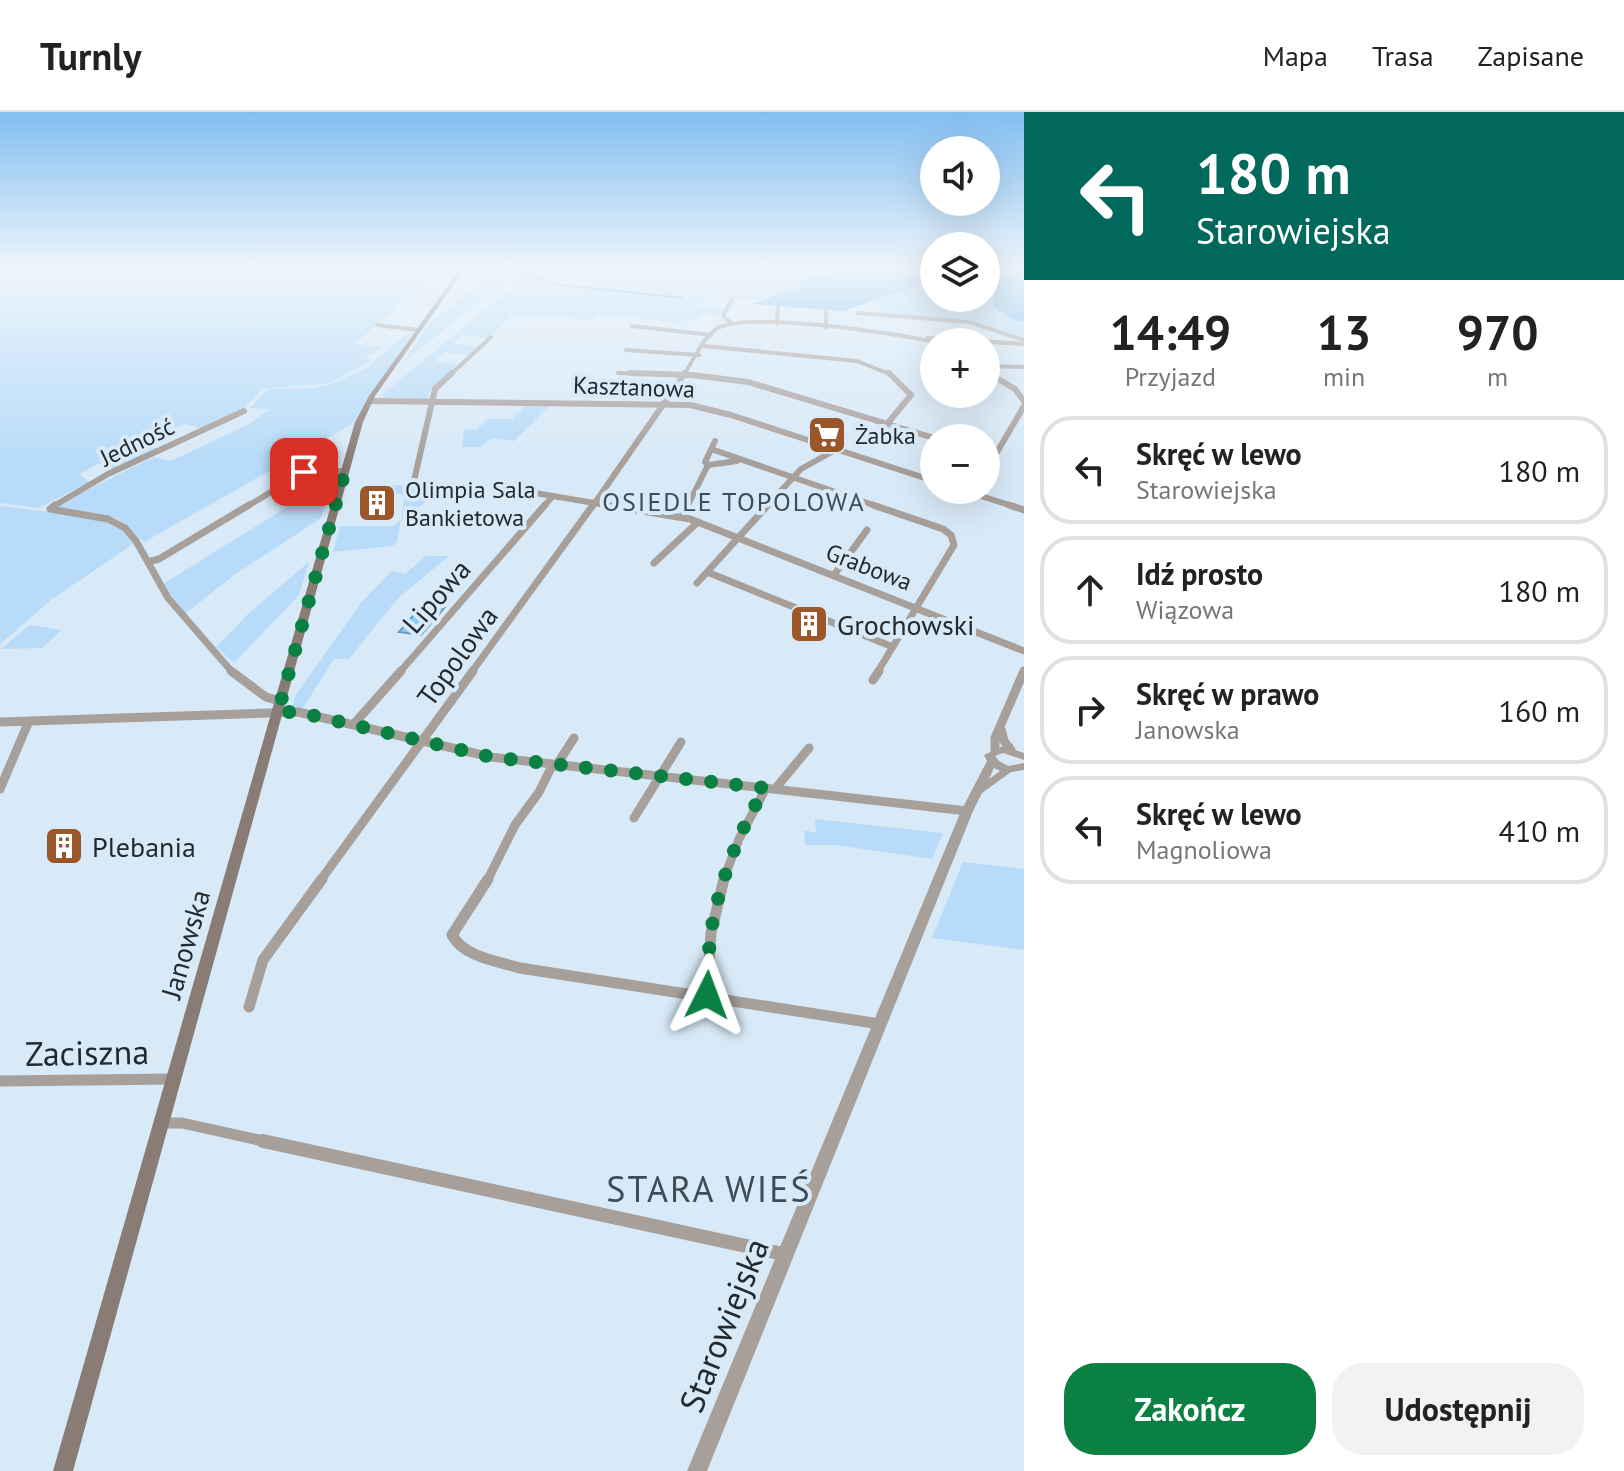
<!DOCTYPE html>
<html lang="pl">
<meta charset="utf-8">
<style>
:root{--surface:#fff;--page:#f2f2f2;--text:#222;--muted:#767676;--line:#e0e0e0;--accent:#0b8043}
body{margin:0;font-family:"PT Sans",sans-serif;background:var(--page);color:var(--text);height:100vh;display:flex;flex-direction:column;font-size:30px;white-space:nowrap}
*{box-sizing:border-box;margin:0}
p{font-size:26px;color:var(--muted)}
.icon{flex:none;width:44px;height:44px;fill:none;stroke:currentColor;stroke-width:2;stroke-linecap:round;stroke-linejoin:round}
.map{position:relative;flex:1;overflow:hidden}
.side{display:flex;flex-direction:column;background:var(--surface);width:600px}
.side>*{flex:none}
.guide{background:#00695c;color:#fff;overflow:hidden}
.buttons{position:absolute;left:920px;top:24px;display:grid;gap:16px}
.buttons a{display:grid;place-items:center;width:80px;height:80px;border-radius:50%;background:var(--surface);box-shadow:0 8px 32px #0002;font-size:40px}
.pin{position:absolute;display:grid;place-items:center;width:68px;height:68px;color:#fff;margin:-34px;border-radius:16px;box-shadow:0 4px 12px #0006}
.me{position:absolute;width:88px;margin:-44px;rotate:3deg;stroke-linejoin:round;filter:drop-shadow(0 0 6px #0008)}
.turn{display:flex;align-items:center;gap:28px;height:168px;padding:0 40px;font-size:36px}
.turn .icon{width:104px;height:104px;stroke-width:2.5}
.turn b{display:block;font-size:56px;line-height:68px}
.eta{display:flex;justify-content:space-evenly;align-items:center;height:136px;text-align:center}
.eta b{font-size:48px;font-weight:700;line-height:56px}
.primary-button{display:flex;gap:16px;margin-top:auto;padding:16px 40px}
.primary-button a{flex:1;height:92px;border-radius:32px;background:var(--accent);color:#fff;font-size:32px;font-weight:700;line-height:92px;text-align:center}
.primary-button a+a{background:var(--page);color:var(--text)}
ul{padding:0;list-style:none}
li{display:flex;align-items:center;gap:24px;height:108px;margin:0 16px 12px;padding:0 24px;border:4px solid var(--line);border-radius:32px}
li div{flex:1}
li b{display:block;font-size:30px}
li em{font-style:normal}
header{display:flex;align-items:center;gap:48px;box-sizing:border-box;height:112px;padding:0 40px;background:var(--surface);border-bottom:2px solid var(--line)}
header strong{font-size:38px}
nav{display:flex;gap:44px;margin-inline-start:auto;font-size:28px}
main{display:flex;flex:1;min-height:0}
.map>svg:first-child{display:block}
.green{fill:#b7dbf8}
.forest{fill:#73b5e7}
.water{fill:#89ccff;stroke:#6a9bc1;stroke-width:2}
.lines{fill:none;stroke-linecap:round;stroke-linejoin:round}
.stream{stroke:#6a9bc1;stroke-width:2}
.building{fill:#a4b5c3}
.minor-far5{stroke:#a79f9a;stroke-width:4}
.minor-far4{stroke:#a79f9a;stroke-width:6}
.minor-far3{stroke:#a79f9a;stroke-width:7}
.minor-far2{stroke:#a79f9a;stroke-width:9}
.minor-far1{stroke:#a79f9a;stroke-width:11}
.minor{stroke:#a79f9a;stroke-width:14}
.tertiary{fill:#a79f9a;fill-rule:evenodd}
.secondary{fill:#897c75;fill-rule:evenodd}
.route{stroke:#0b8043;stroke-width:14;stroke-dasharray:0 25.2}
.labels{text-anchor:middle;dominant-baseline:central;stroke-width:8;stroke-linejoin:round;paint-order:stroke}
.far-street-label{font-size:24px;fill:#232a2f;stroke:#d8e9f7}
.far-poi-label{font-size:24px;fill:#232a2f;stroke:#d8e9f7;text-anchor:start}
.far-neighbourhood-label{font-size:26px;letter-spacing:2px;fill:#3d4c57;stroke:#d8e9f7}
.street-label{font-size:28px;fill:#232a2f;stroke:#d8e9f7}
.poi-label{font-size:28px;fill:#232a2f;stroke:#d8e9f7;text-anchor:start}
.near-street-label{font-size:34px;fill:#232a2f;stroke:#d8e9f7}
.near-neighbourhood-label{font-size:36px;letter-spacing:2px;fill:#3d4c57;stroke:#d8e9f7}
</style>
<header>
<strong>Turnly</strong>
<nav><a>Mapa</a><a>Trasa</a><a>Zapisane</a></nav>
</header>
<main>
<div class="map">
<svg width="1024" height="1359" viewBox="0 0 1024 1359">
<rect width="100%" height="100%" fill="#d8e9f7"/>
<path class="green" d="M 0,158 L 436,158 L 393,193 L 397,194 L 355,232 L 381,235 L 366,246 L 372,248 L 329,271 L 262,277 L 243,298 L 203,317 L 184,312 L 144,332 L 159,337 L 116,358 L 98,352 L 79,362 L 89,370 L 39,396 L 0,391 Z
M 470,158 L 802,159 L 840,158 L 800,168 L 798,175 L 757,188 L 706,185 L 699,195 L 724,197 L 720,203 L 703,201 L 698,207 L 687,206 L 682,211 L 598,202 L 594,207 L 511,204 L 487,226 L 463,223 L 453,231 L 477,235 L 469,243 L 444,240 L 435,249 L 458,252 L 429,280 L 428,287 L 384,286 L 382,283 L 523,166 L 514,164 L 405,248 L 431,210 L 492,161 Z
M 893,158 L 934,158 L 934,186 L 941,186 L 936,187 L 948,193 L 952,188 L 949,186 L 986,186 L 986,158 L 1024,158 L 1024,167 L 998,160 C 990,177 996,180 994,195 L 1015,209 L 1024,210 L 1024,226 L 968,209 L 886,202 L 878,193 L 867,190 L 925,171 L 904,158 Z
M 413,220 L 352,312 L 144,430 L 116,406 L 60,399 L 57,393 L 154,345 L 171,349 L 249,312 L 270,297 L 250,296 L 268,277 L 313,276 L 332,272 L 365,257 L 405,223 Z
M 525,294 L 549,294 L 514,329 L 493,326 L 480,335 L 462,335 L 464,317 L 476,318 L 488,307 L 512,307 Z
M 334,366 L 321,406 L 234,463 L 185,502 L 163,472 Z
M 371,373 L 448,374 L 401,408 L 397,430 L 392,434 L 333,440 L 340,414 L 393,414 L 401,408 L 405,382 L 357,382 Z
M 0,394 L 84,404 L 119,413 L 133,432 L 51,488 L 0,532 Z
M 426,444 L 449,444 L 398,486 L 349,547 L 334,547 L 303,596 L 292,596 L 295,584 L 361,491 L 392,459 L 405,462 Z
M 309,450 L 299,483 L 234,551 L 216,535 L 250,500 Z
M 30,513 L 62,518 L 42,536 L 1,537 Z
M 815,707 L 943,721 L 932,747 L 835,733 L 805,733 L 804,719 L 816,720 Z
M 963,750 L 1024,757 L 1024,838 L 932,826 Z"/>
<path class="forest" d="M 840,158 L 904,158 L 925,171 L 843,199 L 753,192 L 798,175 L 800,168 Z
M 998,160 L 1024,167 L 1024,210 L 1015,209 L 994,195 L 992,174 Z"/>
<path class="water" d="M 425,490 L 445,495 L 421,523 L 399,520 Z"/>
<g class="lines">
<path class="stream" d="M 511,158 L 553,172 L 682,186
M 1003,158 L 1024,163"/>
</g>
<path class="building" d="M 315,335 L 324,336 L 321,344 L 308,354 L 297,357 L 282,354 Z
M 372,384 L 373,385 L 393,385 L 387,399 L 367,399 L 365,395 L 367,386 Z
M 80,725 L 72,748 L 49,748 L 53,727 Z"/>
<g class="lines">
<path class="minor-far5" d="M 826,198 L 826,216
M 858,201 L 969,210 L 1024,228
M 731,211 L 723,204 L 732,187
M 777,212 L 778,195
M 377,213 L 419,218
M 632,214 L 711,223
M 928,226 L 1024,232
M 704,234 L 857,249 L 892,263
M 626,238 L 699,243
M 986,254 L 1024,255
M 986,260 L 992,263
M 618,261 L 695,263
M 450,263 L 491,225
M 684,263 C 693,249 704,222 720,215 C 754,200 895,221 934,230"/>
<path class="minor-far4" d="M 630,261 L 692,263 L 748,270 L 934,326
M 988,261 L 1015,277 L 1024,289
M 370,289 L 690,293 L 731,303 L 934,369
M 887,312 L 911,283 L 889,261
M 711,337 L 879,395
M 708,353 L 737,349
M 986,359 L 1024,294
M 413,373 L 435,277 L 452,261
M 963,378 L 1015,395
M 529,380 L 618,395
M 52,395 L 108,362 L 244,299
M 246,395 L 304,360 L 345,359
M 543,395 L 553,384
M 592,395 L 685,261
M 687,395 L 708,353 L 705,350 L 715,329
M 766,395 L 801,357 L 837,337"/>
<path class="minor-far3" d="M 55,393 L 50,397 L 108,407 L 125,416 L 136,429 L 168,486 L 233,561
M 606,393 L 690,407 L 1024,539
M 873,393 L 943,417 L 951,423 L 954,433 L 877,561
M 1009,393 L 1024,398
M 682,405 L 688,393
M 148,450 L 159,447 L 249,393
M 654,451 L 698,410
M 707,460 L 893,535
M 834,463 L 867,418
M 697,471 L 768,393
M 399,561 L 545,393
M 471,561 L 593,393"/>
<path class="minor-far2" d="M 231,559 L 266,585 L 280,589
M 873,568 L 879,559
M 0,610 L 298,600 L 491,645 L 967,699
M 353,613 L 401,559
M 1001,617 L 1004,629 L 1011,638
M 995,638 L 995,626 L 1024,559
M 556,654 L 574,626
M 0,677 L 29,609
M 775,677 L 809,636
M 634,706 L 681,630
M 320,769 L 473,559
M 487,769 L 515,713 L 539,680 L 552,654
M 723,769 L 739,727 L 766,676"/>
<path class="minor-far1" d="M 488,767 L 452,823 C 464,845 497,849 520,856 L 880,912
M 707,883 L 711,821 L 724,767
M 249,895 L 263,848 L 322,767
M 0,969 L 174,967
M 162,1011 L 182,1011 L 272,1031"/>
<path class="minor" d="M 263,1029 L 783,1142"/>
<path class="tertiary" d="M 1003,634 L 1024,641 L 1024,648 L 1003,641 L 995,644 L 999,649 L 1008,654 L 1024,651 L 1024,658 L 1011,660 L 982,681 L 973,699 L 707,1359 L 687,1359 L 961,699 L 987,649 L 984,643 ZM 994,656 L 1000,659 L 989,667 Z"/>
<path class="secondary" d="M 459,158 L 464,158 L 375,284 L 363,310 L 73,1359 L 53,1359 L 355,310 L 369,284 Z"/>
</g>
<linearGradient id="sky" x2="0" y2="1"><stop stop-color="#82bef1"/><stop offset="0.45" stop-color="#edf5fb"/><stop offset="1" stop-color="#edf5fb" stop-opacity="0"/></linearGradient>
<rect width="1024" height="348" fill="url(#sky)"/>
<g class="lines">
<path class="route" d="M 304,360 L 345,359 L 278,600 L 298,600 L 491,645 L 766,676 C 741,712 717,777 711,821 C 708,841 708,862 707,883"/>
</g>
<defs>
<g id="supermarket-square" transform="scale(2)"><rect x="-9" y="-9" width="18" height="18" rx="4" fill="#9b572a" stroke="#d8e9f7"/><path d="M-6-5.5h2.5l.6 2H6L4.5 2H-2.5L-4.4-4H-6ZM-1.5 3.2a1.3 1.3 0 1 0 .1 0ZM3 3.2a1.3 1.3 0 1 0 .1 0Z" fill="#fff"/></g>
<g id="building-square" transform="scale(2)"><rect x="-9" y="-9" width="18" height="18" rx="4" fill="#9b572a" stroke="#d8e9f7"/><path d="M-4-6H4V6H1V3H-1V6H-4ZM-2.5-4.3h1.7v1.8h-1.7ZM.8-4.3h1.7v1.8H.8ZM-2.5-1h1.7V.8h-1.7ZM.8-1h1.7V.8H.8Z" fill="#fff"/></g>
</defs>
<g fill-rule="evenodd">
<use href="#supermarket-square" x="827" y="323"/>
<use href="#building-square" x="377" y="391"/>
<use href="#building-square" x="809" y="512"/>
<use href="#building-square" x="64" y="734"/>
</g>
<g class="labels">
<g class="far-street-label">
<text transform="translate(634 275) rotate(2)">Kasztanowa</text>
<text transform="translate(137 330) rotate(-26)">Jedność</text>
<text transform="translate(869 455) rotate(21)">Grabowa</text>
</g>
<g class="far-poi-label">
<text x="855" y="323">Żabka</text>
<text x="405" y="377">Olimpia Sala<tspan x="405" dy="28">Bankietowa</tspan></text>
</g>
<g class="far-neighbourhood-label">
<text x="734" y="389">OSIEDLE TOPOLOWA</text>
</g>
<g class="street-label">
<text transform="translate(436 484) rotate(-49)">Lipowa</text>
<text transform="translate(457 544) rotate(-54)">Topolowa</text>
<text transform="translate(185 832) rotate(-74)">Janowska</text>
</g>
<g class="poi-label">
<text x="837" y="512">Grochowski</text>
<text x="92" y="734">Plebania</text>
</g>
<g class="near-street-label">
<text transform="translate(87 940) rotate(-1)">Zaciszna</text>
<text transform="translate(723 1213) rotate(-68)">Starowiejska</text>
</g>
<g class="near-neighbourhood-label">
<text x="709" y="1076">STARA WIEŚ</text>
</g>
</g>
</svg>
<div class="buttons">
<a><svg class="icon" aria-label="sound" viewBox="0 0 24 24"><path d="M4 9h4l5-4v14l-5-4H4zM17 9q2 3 0 6"/></svg></a>
<a><svg class="icon" aria-label="layers" viewBox="0 0 24 24"><path d="M12 4l9 5-9 5-9-5zM3 14l9 5 9-5"/></svg></a>
<a>+</a>
<a>−</a>
</div>
<div class="pin" style="left:304px;top:360px;background:#d93025"><svg class="icon" aria-label="arrive" viewBox="0 0 24 24"><path d="M6 21V4h12l-3 4 3 4H6"/></svg></div>
<svg class="me" style="left:707px;top:883px" viewBox="-20 -20 40 40"><path d="M0-17L14 15 0 8-14 15z" fill="#0b8043" stroke="#fff" stroke-width="4"/></svg>
</div>
<section class="side">
<div class="guide">
<div class="turn"><svg class="icon" aria-label="left" viewBox="0 0 24 24"><path d="M17 20v-9H6M10 6l-5 5 5 5"/></svg><div><b>180 m</b>Starowiejska</div></div>
</div>
<div class="eta">
<div><b>14:49</b><p>Przyjazd</p></div>
<div><b>13</b><p>min</p></div>
<div><b>970</b><p>m</p></div>
</div>
<ul>
<li><svg class="icon" aria-label="left" viewBox="0 0 24 24"><path d="M17 20v-9H6M10 6l-5 5 5 5"/></svg><div><b>Skręć w lewo</b><p>Starowiejska</p></div><em>180 m</em></li>
<li><svg class="icon" aria-label="ahead" viewBox="0 0 24 24"><path d="M12 20V5M6 11l6-6 6 6"/></svg><div><b>Idź prosto</b><p>Wiązowa</p></div><em>180 m</em></li>
<li><svg class="icon" aria-label="right" viewBox="0 0 24 24"><path d="M7 20v-9h11M14 6l5 5-5 5"/></svg><div><b>Skręć w prawo</b><p>Janowska</p></div><em>160 m</em></li>
<li><svg class="icon" aria-label="left" viewBox="0 0 24 24"><path d="M17 20v-9H6M10 6l-5 5 5 5"/></svg><div><b>Skręć w lewo</b><p>Magnoliowa</p></div><em>410 m</em></li>
</ul>
<div class="primary-button"><a>Zakończ</a><a>Udostępnij</a></div>
</section>
</main>
